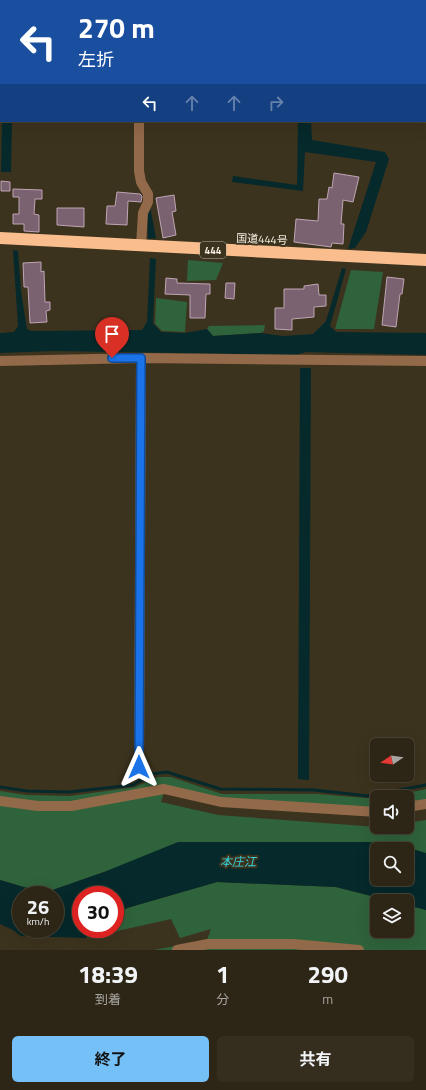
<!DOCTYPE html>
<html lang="ja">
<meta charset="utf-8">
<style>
:root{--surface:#2d2616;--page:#352e1f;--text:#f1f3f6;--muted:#a7a5a1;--line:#484335;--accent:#75c0f6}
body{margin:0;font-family:"Titillium Web","Noto Sans JP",sans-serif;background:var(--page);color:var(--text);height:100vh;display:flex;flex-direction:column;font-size:15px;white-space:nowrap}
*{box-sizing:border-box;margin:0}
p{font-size:13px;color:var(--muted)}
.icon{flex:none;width:22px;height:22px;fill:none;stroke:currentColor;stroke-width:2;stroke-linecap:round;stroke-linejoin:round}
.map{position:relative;height:950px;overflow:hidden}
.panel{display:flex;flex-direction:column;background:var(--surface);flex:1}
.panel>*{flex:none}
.guide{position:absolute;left:0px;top:0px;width:426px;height:122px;box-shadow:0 4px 16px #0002,0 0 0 1px var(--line);background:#1a4fa0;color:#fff;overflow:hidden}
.needle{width:26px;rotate:257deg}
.controls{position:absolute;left:370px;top:738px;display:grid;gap:8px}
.controls a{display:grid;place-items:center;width:44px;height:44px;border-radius:6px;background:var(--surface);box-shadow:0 4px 16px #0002,0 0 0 1px var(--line);font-size:20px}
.speed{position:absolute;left:12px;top:886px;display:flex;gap:8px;font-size:20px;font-weight:700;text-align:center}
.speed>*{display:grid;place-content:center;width:52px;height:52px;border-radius:50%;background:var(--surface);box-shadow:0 4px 16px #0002,0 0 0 1px var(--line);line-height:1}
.speed small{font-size:10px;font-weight:400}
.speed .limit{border:6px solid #d22;background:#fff;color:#111}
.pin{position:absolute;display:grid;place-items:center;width:34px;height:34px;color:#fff;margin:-41px -17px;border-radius:50% 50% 50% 0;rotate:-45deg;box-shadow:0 0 4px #0007}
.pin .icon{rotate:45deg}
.me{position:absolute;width:44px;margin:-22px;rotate:0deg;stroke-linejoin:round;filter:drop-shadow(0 0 3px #0008)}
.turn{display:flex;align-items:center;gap:14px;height:84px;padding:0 12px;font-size:18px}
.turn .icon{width:52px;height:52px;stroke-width:2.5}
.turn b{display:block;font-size:28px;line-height:34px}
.lanes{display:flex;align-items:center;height:38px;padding:0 12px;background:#0003;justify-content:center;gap:20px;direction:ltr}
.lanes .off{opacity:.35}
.eta{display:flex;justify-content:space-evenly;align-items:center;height:68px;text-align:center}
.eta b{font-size:24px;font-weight:700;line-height:28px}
.primary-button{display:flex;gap:8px;margin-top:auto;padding:8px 12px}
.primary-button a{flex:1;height:46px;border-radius:6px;background:var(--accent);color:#111;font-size:16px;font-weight:700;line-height:46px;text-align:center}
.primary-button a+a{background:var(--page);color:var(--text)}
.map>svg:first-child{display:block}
.green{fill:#2f633b}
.water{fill:#06292b;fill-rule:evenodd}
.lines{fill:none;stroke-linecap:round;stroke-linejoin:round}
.stream{stroke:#06292b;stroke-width:3}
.building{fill:#7a6271;stroke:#bea5b4}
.minor{stroke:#936a49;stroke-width:10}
.highway{stroke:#fabd8e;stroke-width:12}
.route-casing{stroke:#114b97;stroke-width:10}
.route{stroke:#1a73e8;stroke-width:7}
.labels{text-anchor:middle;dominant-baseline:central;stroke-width:4;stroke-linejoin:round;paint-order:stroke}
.shield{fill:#3c331e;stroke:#bcb6a6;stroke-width:1}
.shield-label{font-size:10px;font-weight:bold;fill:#f3eee1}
.street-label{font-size:11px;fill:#f3eee1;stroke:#3c331e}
.water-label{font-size:12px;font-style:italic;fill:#33d6e0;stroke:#3c331e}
</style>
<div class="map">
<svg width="426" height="950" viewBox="0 0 426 950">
<rect width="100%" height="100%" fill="#3c331e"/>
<path class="green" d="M 188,260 L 223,263 L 216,280 L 187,281 Z
M 351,270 L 383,272 L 374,329 L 335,329 Z
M 156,298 L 187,302 L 185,332 L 162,331 L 155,324 Z
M 265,325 L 264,331 L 261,333 L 213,336 L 207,329 L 209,326 Z
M 158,777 L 171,777 L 222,794 L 318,794 L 377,799 L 377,809 L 219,800 L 164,792 L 161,802 L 218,815 L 377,827 L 407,827 L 407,823 L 426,820 L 426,857 L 390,842 L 104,872 L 44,893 L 0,880 L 0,791 L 26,795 L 70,796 L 135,787 Z
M 426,789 L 426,800 L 407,804 L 407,797 L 388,797 Z
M 217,882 L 336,887 L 391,901 L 377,901 L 377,931 L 407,931 L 407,905 L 426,910 L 426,950 L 154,950 L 207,940 L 211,929 L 180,938 L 171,919 L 86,938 L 98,929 L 115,929 L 115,917 L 127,908 Z"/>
<path class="water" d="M 2,121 L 12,121 L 11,172 L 1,172 Z
M 298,121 L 311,121 L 312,140 L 385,152 L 389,159 L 366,232 L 355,248 L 348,249 L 376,162 L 305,152 L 303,191 L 232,182 L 233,176 L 297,185 Z
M 150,206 L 156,238 L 148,239 L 147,212 Z
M 13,250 L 18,251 L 21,291 L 27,329 L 31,331 L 142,330 L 147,322 L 150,258 L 156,259 L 153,323 L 161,332 L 185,333 L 207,329 L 213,336 L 261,333 L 283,336 L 313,334 L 326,321 L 342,268 L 346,269 L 330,326 L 336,332 L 426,333 L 426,355 L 306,352 L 296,355 L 53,351 L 0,353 L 0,333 L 14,332 L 18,326 Z
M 300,368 L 311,368 L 309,780 L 298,779 Z
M 178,842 L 390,842 L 426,853 L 426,910 L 407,905 L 407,901 L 391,901 L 336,887 L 217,882 L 127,908 L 115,917 L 115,895 L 81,895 L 81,929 L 98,929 L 86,938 L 21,936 L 13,930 L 0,924 L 0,880 L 44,893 L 104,872 ZM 377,849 L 407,849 L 407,879 L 377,879 ZM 21,895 L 55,895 L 55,929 L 21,929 Z"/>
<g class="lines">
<path class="stream" d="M 0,787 L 27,791 L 69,792 L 133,785 L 152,774 L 167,772 L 220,789 L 314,790 L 368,796 L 426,785"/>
</g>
<path class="building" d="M 334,173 L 359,177 L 353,202 L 343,200 L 341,224 L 344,224 L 343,244 L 332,243 L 331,247 L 294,242 L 296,219 L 318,221 L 319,199 L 327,199 L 329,187 L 332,188 Z
M 1,181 L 10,182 L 10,191 L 1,191 Z
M 13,189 L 42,190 L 42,199 L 35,199 L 34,214 L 39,215 L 39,232 L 24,231 L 24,224 L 13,224 L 13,214 L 19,214 L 19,197 L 13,197 Z
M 117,192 L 140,194 L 142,196 L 141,202 L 128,201 L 127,225 L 106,224 L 107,206 L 115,206 Z
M 174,195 L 176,211 L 172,212 L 176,235 L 163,238 L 156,198 Z
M 57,208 L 84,208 L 84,227 L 57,225 Z
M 41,262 L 41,272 L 44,271 L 45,302 L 50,302 L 50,310 L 46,311 L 47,322 L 30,323 L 28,287 L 24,287 L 23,263 Z
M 387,277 L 404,279 L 402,294 L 400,294 L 396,327 L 382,325 Z
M 166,278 L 177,279 L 177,283 L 210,284 L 210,294 L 206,294 L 205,318 L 190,318 L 190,295 L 165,294 Z
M 226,283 L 235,283 L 234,299 L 225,298 Z
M 318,284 L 319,295 L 326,295 L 326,306 L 314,307 L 314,317 L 292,319 L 292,330 L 275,329 L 275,308 L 284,308 L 284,289 L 304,289 L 304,286 Z"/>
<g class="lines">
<path class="minor" d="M 140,1 L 140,0
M 139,121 L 139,171 L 141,182 L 148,194 L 148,202 L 143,213 L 141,246
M 0,361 L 141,358 L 426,361
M 139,767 L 141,358
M 0,801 L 38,806 L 71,806 L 164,789 L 221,802 L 377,812
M 407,807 L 426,804
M 177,950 L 208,944 L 293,944 L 359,950"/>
<path class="highway" d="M 0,238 L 426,260"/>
</g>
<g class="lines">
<g class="route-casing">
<path id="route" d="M 112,358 L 141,358 L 139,767"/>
</g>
<use href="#route" class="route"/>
</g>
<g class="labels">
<rect class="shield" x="200" y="242" width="26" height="16" rx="3"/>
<g class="shield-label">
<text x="213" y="250">444</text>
</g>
<g class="street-label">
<text transform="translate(262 239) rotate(3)">国道444号</text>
</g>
<g class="water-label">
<text x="238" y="861">本庄江</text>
</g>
</g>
</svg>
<div class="controls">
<a><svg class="needle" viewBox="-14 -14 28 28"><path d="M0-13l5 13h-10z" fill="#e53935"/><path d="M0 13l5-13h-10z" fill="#a7a5a1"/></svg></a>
<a><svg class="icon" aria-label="sound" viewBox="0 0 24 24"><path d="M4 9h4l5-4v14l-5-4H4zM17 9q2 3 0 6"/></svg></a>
<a><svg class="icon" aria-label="search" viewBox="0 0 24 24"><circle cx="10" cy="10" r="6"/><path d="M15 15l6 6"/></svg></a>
<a><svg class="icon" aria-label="layers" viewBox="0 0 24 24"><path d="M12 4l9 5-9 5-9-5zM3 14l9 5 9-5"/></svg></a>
</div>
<div class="speed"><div>26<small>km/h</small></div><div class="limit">30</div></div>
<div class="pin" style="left:112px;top:358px;background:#d93025"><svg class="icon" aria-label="arrive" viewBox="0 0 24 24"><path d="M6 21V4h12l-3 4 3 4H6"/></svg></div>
<svg class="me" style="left:139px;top:767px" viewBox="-20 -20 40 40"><path d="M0-17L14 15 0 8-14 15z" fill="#1a73e8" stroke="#fff" stroke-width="4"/></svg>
<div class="guide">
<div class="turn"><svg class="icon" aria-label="left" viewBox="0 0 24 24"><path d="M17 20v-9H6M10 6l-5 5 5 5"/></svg><div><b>270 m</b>左折</div></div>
<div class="lanes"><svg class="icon" aria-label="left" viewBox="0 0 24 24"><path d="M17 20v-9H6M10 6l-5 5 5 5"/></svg><svg class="icon off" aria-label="ahead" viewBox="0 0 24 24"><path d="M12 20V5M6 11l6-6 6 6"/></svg><svg class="icon off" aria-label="ahead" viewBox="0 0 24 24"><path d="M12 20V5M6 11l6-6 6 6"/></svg><svg class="icon off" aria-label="right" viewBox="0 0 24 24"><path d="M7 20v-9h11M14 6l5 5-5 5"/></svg></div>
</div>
</div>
<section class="panel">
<div class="eta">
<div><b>18:39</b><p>到着</p></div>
<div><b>1</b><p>分</p></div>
<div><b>290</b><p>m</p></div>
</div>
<div class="primary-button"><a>終了</a><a>共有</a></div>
</section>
